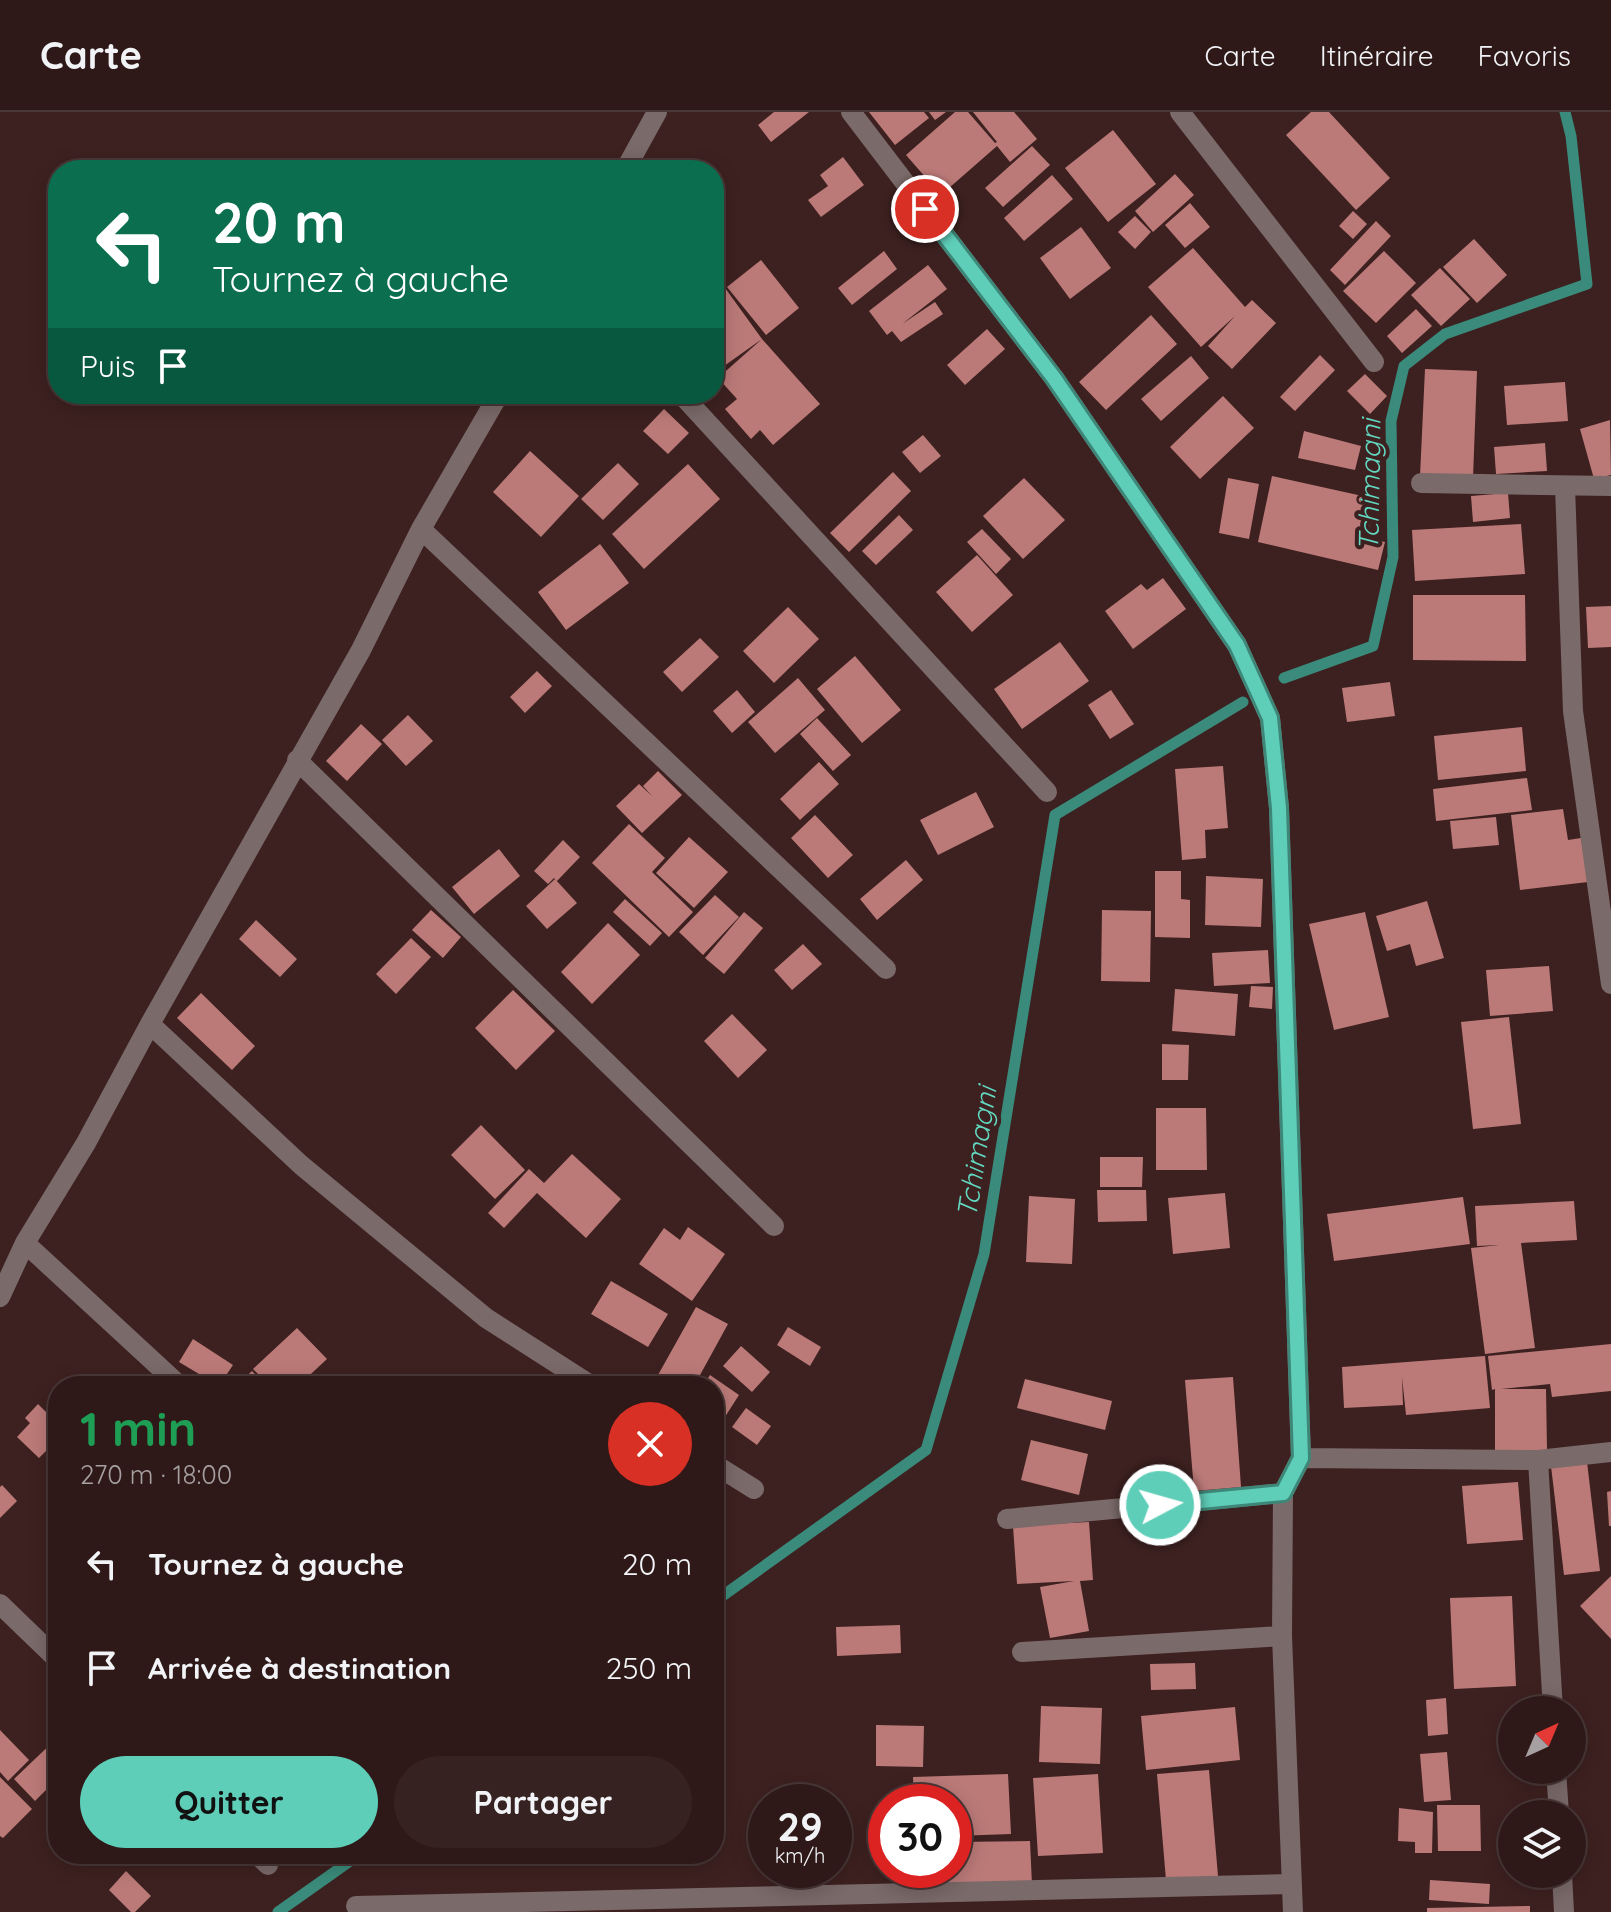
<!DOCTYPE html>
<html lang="fr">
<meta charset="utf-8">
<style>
:root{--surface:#2e1918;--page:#362221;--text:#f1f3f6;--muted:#a7a0a2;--line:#493837;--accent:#5eceb8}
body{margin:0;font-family:Quicksand,sans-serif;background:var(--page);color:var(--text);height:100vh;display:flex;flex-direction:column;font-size:30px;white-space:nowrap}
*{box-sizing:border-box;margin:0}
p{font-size:26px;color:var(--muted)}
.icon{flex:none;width:44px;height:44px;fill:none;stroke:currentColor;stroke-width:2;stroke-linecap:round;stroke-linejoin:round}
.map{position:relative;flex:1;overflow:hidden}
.drawer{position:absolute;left:48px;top:1264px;width:676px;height:488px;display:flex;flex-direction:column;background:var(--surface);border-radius:32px;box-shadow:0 4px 20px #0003,0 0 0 2px var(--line)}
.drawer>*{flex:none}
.top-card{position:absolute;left:48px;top:48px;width:676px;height:244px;border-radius:32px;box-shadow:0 4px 20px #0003,0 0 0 2px var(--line);background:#0b6e4f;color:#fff;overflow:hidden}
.needle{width:52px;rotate:44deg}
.buttons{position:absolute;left:1498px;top:1584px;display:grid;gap:16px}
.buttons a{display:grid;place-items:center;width:88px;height:88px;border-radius:50%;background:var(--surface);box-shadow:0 4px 20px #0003,0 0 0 2px var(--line);font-size:40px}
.speed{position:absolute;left:748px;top:1672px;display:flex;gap:16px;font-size:40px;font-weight:700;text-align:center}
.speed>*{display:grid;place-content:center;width:104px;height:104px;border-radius:50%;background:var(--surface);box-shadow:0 4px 20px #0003,0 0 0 2px var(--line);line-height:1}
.speed small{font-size:20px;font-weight:400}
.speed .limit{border:12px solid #d22;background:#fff;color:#111}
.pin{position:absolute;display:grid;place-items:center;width:68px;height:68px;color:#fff;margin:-34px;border:4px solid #fff;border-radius:50%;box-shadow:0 2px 8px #0007}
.me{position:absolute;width:88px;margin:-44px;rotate:84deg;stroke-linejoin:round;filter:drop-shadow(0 0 6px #0008)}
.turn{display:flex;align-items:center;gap:28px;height:168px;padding:0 32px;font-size:36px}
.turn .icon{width:104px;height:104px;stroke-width:2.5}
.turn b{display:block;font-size:56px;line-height:68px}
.then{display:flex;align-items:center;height:76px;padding:0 32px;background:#0003;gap:16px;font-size:30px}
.round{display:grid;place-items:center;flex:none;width:84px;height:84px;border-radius:42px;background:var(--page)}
.overview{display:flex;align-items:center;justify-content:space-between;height:136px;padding:0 32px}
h1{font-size:48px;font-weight:700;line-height:60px;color:#1e9e55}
.button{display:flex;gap:16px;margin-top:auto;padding:16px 32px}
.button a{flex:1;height:92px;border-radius:48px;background:var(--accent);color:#111;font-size:32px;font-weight:700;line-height:92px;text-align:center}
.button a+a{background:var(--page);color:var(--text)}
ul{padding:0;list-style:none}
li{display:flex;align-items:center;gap:24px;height:104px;padding:0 32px}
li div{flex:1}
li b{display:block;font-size:30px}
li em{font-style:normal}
header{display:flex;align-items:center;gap:48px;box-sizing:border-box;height:112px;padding:0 40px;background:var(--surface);border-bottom:2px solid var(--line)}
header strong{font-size:38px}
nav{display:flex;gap:44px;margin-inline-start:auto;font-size:28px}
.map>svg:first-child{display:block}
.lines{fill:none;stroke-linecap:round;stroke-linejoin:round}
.stream{stroke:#3a8b7b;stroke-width:11}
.building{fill:#bb7a78}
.minor{stroke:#7a6a69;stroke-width:20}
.route-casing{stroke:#3d8678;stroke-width:20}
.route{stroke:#5eceb8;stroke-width:14}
.labels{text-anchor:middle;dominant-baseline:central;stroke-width:8;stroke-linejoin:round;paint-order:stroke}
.water-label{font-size:28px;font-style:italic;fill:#62d8c0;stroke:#3d2120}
</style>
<header>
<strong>Carte</strong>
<nav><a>Carte</a><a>Itinéraire</a><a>Favoris</a></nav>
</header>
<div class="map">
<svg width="1611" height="1800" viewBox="0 0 1611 1800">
<rect width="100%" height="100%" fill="#3d2120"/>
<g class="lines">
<path class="stream" d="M 1284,566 L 1373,534 L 1393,445 L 1391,309 L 1404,254 L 1445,222 L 1587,172 L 1571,24 L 1565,0
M 714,1490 L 926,1338 L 984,1142 L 1055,703 L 1243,590
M 278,1800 L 360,1742"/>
</g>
<path class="building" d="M 774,0 L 809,0 L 771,30 L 758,13 Z
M 869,0 L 924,0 L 929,6 L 895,33 Z
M 929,0 L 946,0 L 935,8 Z
M 955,0 L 968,0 L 995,31 L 997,30 L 973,0 L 1014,0 L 1037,27 L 1010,50 L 997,34 L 941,83 L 906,43 Z
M 1311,0 L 1329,0 L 1390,66 L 1356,98 L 1286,23 Z
M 1113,18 L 1156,72 L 1108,110 L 1065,56 Z
M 1032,34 L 1050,53 L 1003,95 L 985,76 Z
M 843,45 L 864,73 L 821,105 L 808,88 L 828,74 L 820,63 Z
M 1175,62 L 1194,83 L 1153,120 L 1135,99 Z
M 1052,63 L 1073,87 L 1024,129 L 1004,106 Z
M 1190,91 L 1210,115 L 1185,136 L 1165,113 Z
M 1353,99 L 1367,112 L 1353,127 L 1339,114 Z
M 1135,104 L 1151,120 L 1135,137 L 1118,120 Z
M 1376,109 L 1391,124 L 1345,173 L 1330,158 Z
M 1081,115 L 1111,156 L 1070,187 L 1040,146 Z
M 1474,127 L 1507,163 L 1477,191 L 1443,155 Z
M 1193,136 L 1245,195 L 1252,188 L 1276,211 L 1232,257 L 1208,234 L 1235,204 L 1201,235 L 1148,175 Z
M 884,139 L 897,157 L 852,193 L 838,176 Z
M 1384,139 L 1416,171 L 1376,211 L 1343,179 Z
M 761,148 L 799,196 L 766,223 L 727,175 Z
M 928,153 L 947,177 L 902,212 L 935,190 L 943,202 L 901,230 L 892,219 L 887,223 L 869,199 Z
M 1440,156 L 1470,187 L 1441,214 L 1411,183 Z
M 720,169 L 762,227 L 820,292 L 773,333 L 760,318 L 751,327 L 725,297 L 737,287 L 718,266 L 762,227 L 717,259 L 714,255 L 714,173 Z
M 1416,197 L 1432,214 L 1402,241 L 1387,224 Z
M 1151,203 L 1177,232 L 1106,298 L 1079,270 Z
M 987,217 L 1005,237 L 965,273 L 947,253 Z
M 1320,243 L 1335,258 L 1295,299 L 1280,285 Z
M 1191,244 L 1209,266 L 1161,309 L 1141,287 Z
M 1425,257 L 1477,259 L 1473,366 L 1420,364 Z
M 1365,262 L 1387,284 L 1370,302 L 1347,279 Z
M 1565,270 L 1568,309 L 1507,313 L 1504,274 Z
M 1223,284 L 1254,316 L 1200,367 L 1170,335 Z
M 664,297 L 689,321 L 668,342 L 643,319 Z
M 1610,308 L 1611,363 L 1594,367 L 1580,317 Z
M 1304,319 L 1361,334 L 1355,358 L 1298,346 Z
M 923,323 L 941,344 L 920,361 L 902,340 Z
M 1545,331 L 1547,359 L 1496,362 L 1494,335 Z
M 530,339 L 579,384 L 541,425 L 493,380 Z
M 618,351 L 639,372 L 603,408 L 581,387 Z
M 688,352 L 720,387 L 644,457 L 612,422 Z
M 893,360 L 911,379 L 849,440 L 830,421 Z
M 1272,364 L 1376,387 L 1367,426 L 1385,430 L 1378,458 L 1258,430 Z
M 1024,366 L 1065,408 L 1023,447 L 983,404 Z
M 1228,366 L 1259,372 L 1249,427 L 1219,421 Z
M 1508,381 L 1510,406 L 1473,410 L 1471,384 Z
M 899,403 L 913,418 L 876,453 L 862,439 Z
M 1521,412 L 1525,462 L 1415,469 L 1412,418 Z
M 982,417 L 1011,447 L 996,462 L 967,430 Z
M 600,432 L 629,471 L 566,518 L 538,480 Z
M 977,443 L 1013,483 L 972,520 L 936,480 Z
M 1163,466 L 1186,497 L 1133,537 L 1105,499 L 1141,472 L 1147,478 Z
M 1413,483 L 1525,483 L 1526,549 L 1413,548 Z
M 1611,494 L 1611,535 L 1588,536 L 1586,495 Z
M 788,495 L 819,527 L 774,571 L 743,539 Z
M 700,526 L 719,545 L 682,580 L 663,560 Z
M 1060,530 L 1089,569 L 1022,617 L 994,577 Z
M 855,544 L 901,598 L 862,631 L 817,577 Z
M 537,559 L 552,574 L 525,601 L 510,585 Z
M 798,566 L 825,598 L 775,641 L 748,610 Z
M 1390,570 L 1395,604 L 1347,610 L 1342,576 Z
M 737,578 L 755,600 L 732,621 L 713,599 Z
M 1111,578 L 1134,612 L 1110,627 L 1088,593 Z
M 408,603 L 433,629 L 406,654 L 382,628 Z
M 817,606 L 851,643 L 833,659 L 800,622 Z
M 361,612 L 382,632 L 347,669 L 326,649 Z
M 1522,615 L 1526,659 L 1438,668 L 1434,624 Z
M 819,650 L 839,672 L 800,708 L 780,687 Z
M 1223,654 L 1228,716 L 1205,718 L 1206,746 L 1182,748 L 1175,657 Z
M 658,659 L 682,683 L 642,721 L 616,694 L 639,672 L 652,684 L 643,674 Z
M 1527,666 L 1532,698 L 1436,709 L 1433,677 Z
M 976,680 L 994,715 L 938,743 L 920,708 Z
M 1563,697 L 1568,728 L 1581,726 L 1588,770 L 1520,778 L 1511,703 Z
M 815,703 L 853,743 L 828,766 L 791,726 Z
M 1496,705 L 1499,733 L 1453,737 L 1450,709 Z
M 629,712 L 665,746 L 652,760 L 693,800 L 669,825 L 592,751 Z
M 689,725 L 728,760 L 694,796 L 656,761 Z
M 563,728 L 580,745 L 557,769 L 554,766 L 548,772 L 534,759 Z
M 499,737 L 520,764 L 474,802 L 452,775 Z
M 906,748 L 923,768 L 877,808 L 860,787 Z
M 1155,759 L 1181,759 L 1181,787 L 1190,788 L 1190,826 L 1155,825 Z
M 1206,764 L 1263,767 L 1261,815 L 1205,813 Z
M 555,767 L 577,791 L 547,817 L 526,794 Z
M 715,783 L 739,805 L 703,843 L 679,820 Z
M 625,787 L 662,821 L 650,834 L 613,800 Z
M 1427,789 L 1444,846 L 1416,854 L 1410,832 L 1387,839 L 1376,804 Z
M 431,798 L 461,825 L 443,846 L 412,818 Z
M 1102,798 L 1151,799 L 1150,870 L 1101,869 Z
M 744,800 L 763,816 L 724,862 L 705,846 Z
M 1365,800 L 1389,905 L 1334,918 L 1309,812 Z
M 256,808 L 297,847 L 280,865 L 239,827 Z
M 608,811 L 640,843 L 592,892 L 561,860 Z
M 411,826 L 431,845 L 396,882 L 376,862 Z
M 803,832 L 822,852 L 792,878 L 774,858 Z
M 1268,838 L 1270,871 L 1214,874 L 1212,841 Z
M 1549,854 L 1553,899 L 1490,904 L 1486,858 Z
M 1251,874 L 1273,875 L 1272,897 L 1249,895 Z
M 1175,877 L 1238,882 L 1235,924 L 1172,919 Z
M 513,878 L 555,919 L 516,958 L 475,916 Z
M 201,881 L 255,934 L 232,958 L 177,906 Z
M 732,902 L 767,938 L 738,966 L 704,929 Z
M 1509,905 L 1521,1012 L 1473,1017 L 1461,910 Z
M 1162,932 L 1189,933 L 1188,968 L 1162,968 Z
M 1156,996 L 1206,996 L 1207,1058 L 1156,1058 Z
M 481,1013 L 525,1058 L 495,1087 L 451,1043 Z
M 572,1042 L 621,1087 L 586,1126 L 537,1081 L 504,1116 L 488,1101 L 529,1057 L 544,1071 Z
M 1100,1045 L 1143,1045 L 1142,1075 L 1100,1075 Z
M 1097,1078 L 1146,1078 L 1147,1109 L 1098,1110 Z
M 1225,1081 L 1230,1136 L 1173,1142 L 1168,1086 Z
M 1029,1084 L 1075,1087 L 1072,1152 L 1026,1150 Z
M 1463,1085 L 1470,1132 L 1334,1149 L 1327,1102 Z
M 1574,1089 L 1577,1128 L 1521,1131 L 1535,1236 L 1485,1242 L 1471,1136 L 1499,1133 L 1477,1134 L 1475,1094 Z
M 688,1115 L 725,1142 L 692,1189 L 639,1152 L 664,1116 L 680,1128 Z
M 611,1169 L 668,1202 L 648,1235 L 591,1202 Z
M 696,1195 L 728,1212 L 694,1274 L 677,1274 L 658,1263 Z
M 788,1215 L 821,1235 L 810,1254 L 777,1233 Z
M 297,1216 L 327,1247 L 298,1274 L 270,1274 L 253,1257 Z
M 193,1227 L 233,1253 L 219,1274 L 179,1250 Z
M 1611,1232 L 1611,1279 L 1552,1285 L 1550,1272 L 1501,1277 L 1546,1277 L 1547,1338 L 1495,1339 L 1495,1277 L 1492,1278 L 1488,1244 Z
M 741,1234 L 770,1260 L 752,1280 L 723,1254 Z
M 1485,1244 L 1490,1296 L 1406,1303 L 1402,1265 L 1403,1293 L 1344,1296 L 1342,1255 Z
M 252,1259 L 266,1274 L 236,1274 Z
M 710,1263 L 739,1283 L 714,1322 L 714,1274 L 703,1274 Z
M 1233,1265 L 1241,1375 L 1194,1379 L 1185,1268 Z
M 1025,1267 L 1112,1289 L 1105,1318 L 1017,1296 Z
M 38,1292 L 58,1312 L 58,1327 L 39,1346 L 17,1325 L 30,1311 L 25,1306 Z
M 746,1296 L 771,1314 L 757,1333 L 732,1315 Z
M 1031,1328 L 1088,1342 L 1079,1383 L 1021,1368 Z
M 1587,1350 L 1600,1459 L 1564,1463 L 1551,1354 Z
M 1518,1370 L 1523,1428 L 1467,1432 L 1462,1374 Z
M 2,1373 L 17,1389 L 0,1406 L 0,1375 Z
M 1611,1379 L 1611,1414 L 1609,1414 L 1607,1380 Z
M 1089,1410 L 1093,1468 L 1080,1469 L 1089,1519 L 1050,1526 L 1040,1475 L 1074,1469 L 1017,1472 L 1013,1414 Z
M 1611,1464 L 1611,1527 L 1580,1494 Z
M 1512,1484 L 1516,1574 L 1454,1577 L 1450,1486 Z
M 900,1513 L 901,1541 L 837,1544 L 836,1515 Z
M 1195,1551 L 1196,1577 L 1151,1578 L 1150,1552 Z
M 1446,1586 L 1448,1622 L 1428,1624 L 1426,1588 Z
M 1041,1594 L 1102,1596 L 1100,1652 L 1039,1650 Z
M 1235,1595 L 1240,1648 L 1146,1658 L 1141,1604 Z
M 876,1613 L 924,1614 L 923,1655 L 876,1654 Z
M 0,1618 L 29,1648 L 8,1669 L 0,1660 Z
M 58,1625 L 58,1666 L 35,1689 L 14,1667 Z
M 1447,1640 L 1451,1688 L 1424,1690 L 1420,1642 Z
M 1209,1658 L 1218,1764 L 1166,1768 L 1157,1662 Z
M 1008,1662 L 1011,1722 L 954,1724 L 954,1690 L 914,1690 L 913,1665 Z
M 1098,1662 L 1103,1741 L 1038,1744 L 1033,1666 Z
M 0,1665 L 32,1697 L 3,1726 L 0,1724 Z
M 1437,1693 L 1480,1693 L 1481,1739 L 1438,1739 Z
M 1399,1696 L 1433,1700 L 1432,1741 L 1415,1741 L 1415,1730 L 1398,1729 Z
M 1030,1729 L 1032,1773 L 944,1775 L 944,1758 L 954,1758 L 954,1730 Z
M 126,1759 L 151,1784 L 135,1800 L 131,1800 L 109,1778 Z
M 1430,1768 L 1490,1772 L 1489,1792 L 1429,1788 Z
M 1530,1794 L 1530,1800 L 1427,1800 L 1427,1796 Z"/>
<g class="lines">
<path class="minor" d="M 851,0 L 1054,266 L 1237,533 L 1270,606 L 1279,696 L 1301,1346
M 1180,0 L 1374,250
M 625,58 L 657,0
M 681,282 L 1047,680
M 1421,371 L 1611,374
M 1565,374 L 1573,599 L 1611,872
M 421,417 L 886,857
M 297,648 L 774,1114
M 150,912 L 301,1053 L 486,1206 L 592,1274
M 25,1131 L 180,1274
M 0,1185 L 25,1131 L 86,1031 L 150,912 L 361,538 L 421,417 L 499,282
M 1538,1348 L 1553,1598
M 714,1352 L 754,1377
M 1283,1381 L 1282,1524 L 1293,1800
M 1007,1407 L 1283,1381 L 1301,1346 L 1538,1348 L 1611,1340
M 0,1492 L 58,1548
M 1022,1540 L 1282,1524
M 1556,1658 L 1559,1702
M 257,1742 L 268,1753
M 1562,1762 L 1564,1800
M 356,1794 L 1292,1772"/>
</g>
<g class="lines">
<g class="route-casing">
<path id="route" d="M 925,97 L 1054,266 L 1237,533 L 1270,606 L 1279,696 L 1301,1346 L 1283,1381 L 1160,1393"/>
</g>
<use href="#route" class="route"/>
</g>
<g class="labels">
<g class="water-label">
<text transform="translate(1369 373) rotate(-89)">Tchimagni</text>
<text transform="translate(976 1040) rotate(-81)">Tchimagni</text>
</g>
</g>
</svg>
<div class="buttons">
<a><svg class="needle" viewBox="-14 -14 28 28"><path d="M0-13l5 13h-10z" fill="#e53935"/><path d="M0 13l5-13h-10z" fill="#a7a0a2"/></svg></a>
<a><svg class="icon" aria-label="layers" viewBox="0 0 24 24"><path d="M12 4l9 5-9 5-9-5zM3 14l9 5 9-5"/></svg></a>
</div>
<div class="speed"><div>29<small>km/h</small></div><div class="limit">30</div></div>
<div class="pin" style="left:925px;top:97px;background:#d93025"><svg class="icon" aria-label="arrive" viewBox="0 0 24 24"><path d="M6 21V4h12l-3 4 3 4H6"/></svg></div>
<svg class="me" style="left:1160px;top:1393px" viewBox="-20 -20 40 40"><circle r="17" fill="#5eceb8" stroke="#fff" stroke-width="3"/><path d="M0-11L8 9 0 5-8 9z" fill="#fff"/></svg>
<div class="top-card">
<div class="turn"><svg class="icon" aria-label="left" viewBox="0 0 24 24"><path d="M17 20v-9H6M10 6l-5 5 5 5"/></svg><div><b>20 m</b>Tournez à gauche</div></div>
<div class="then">Puis<svg class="icon" aria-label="arrive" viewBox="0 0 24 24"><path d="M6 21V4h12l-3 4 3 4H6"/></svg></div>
</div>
<section class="drawer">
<div class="overview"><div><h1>1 min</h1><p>270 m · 18:00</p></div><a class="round" style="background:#d93025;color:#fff"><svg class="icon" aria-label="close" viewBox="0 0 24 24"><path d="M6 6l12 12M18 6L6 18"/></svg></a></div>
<ul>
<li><svg class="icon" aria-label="left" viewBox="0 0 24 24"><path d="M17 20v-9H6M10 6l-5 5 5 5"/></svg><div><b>Tournez à gauche</b></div><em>20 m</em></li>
<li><svg class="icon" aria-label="arrive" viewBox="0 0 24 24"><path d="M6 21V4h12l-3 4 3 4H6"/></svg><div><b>Arrivée à destination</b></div><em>250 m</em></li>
</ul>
<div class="button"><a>Quitter</a><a>Partager</a></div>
</section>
</div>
